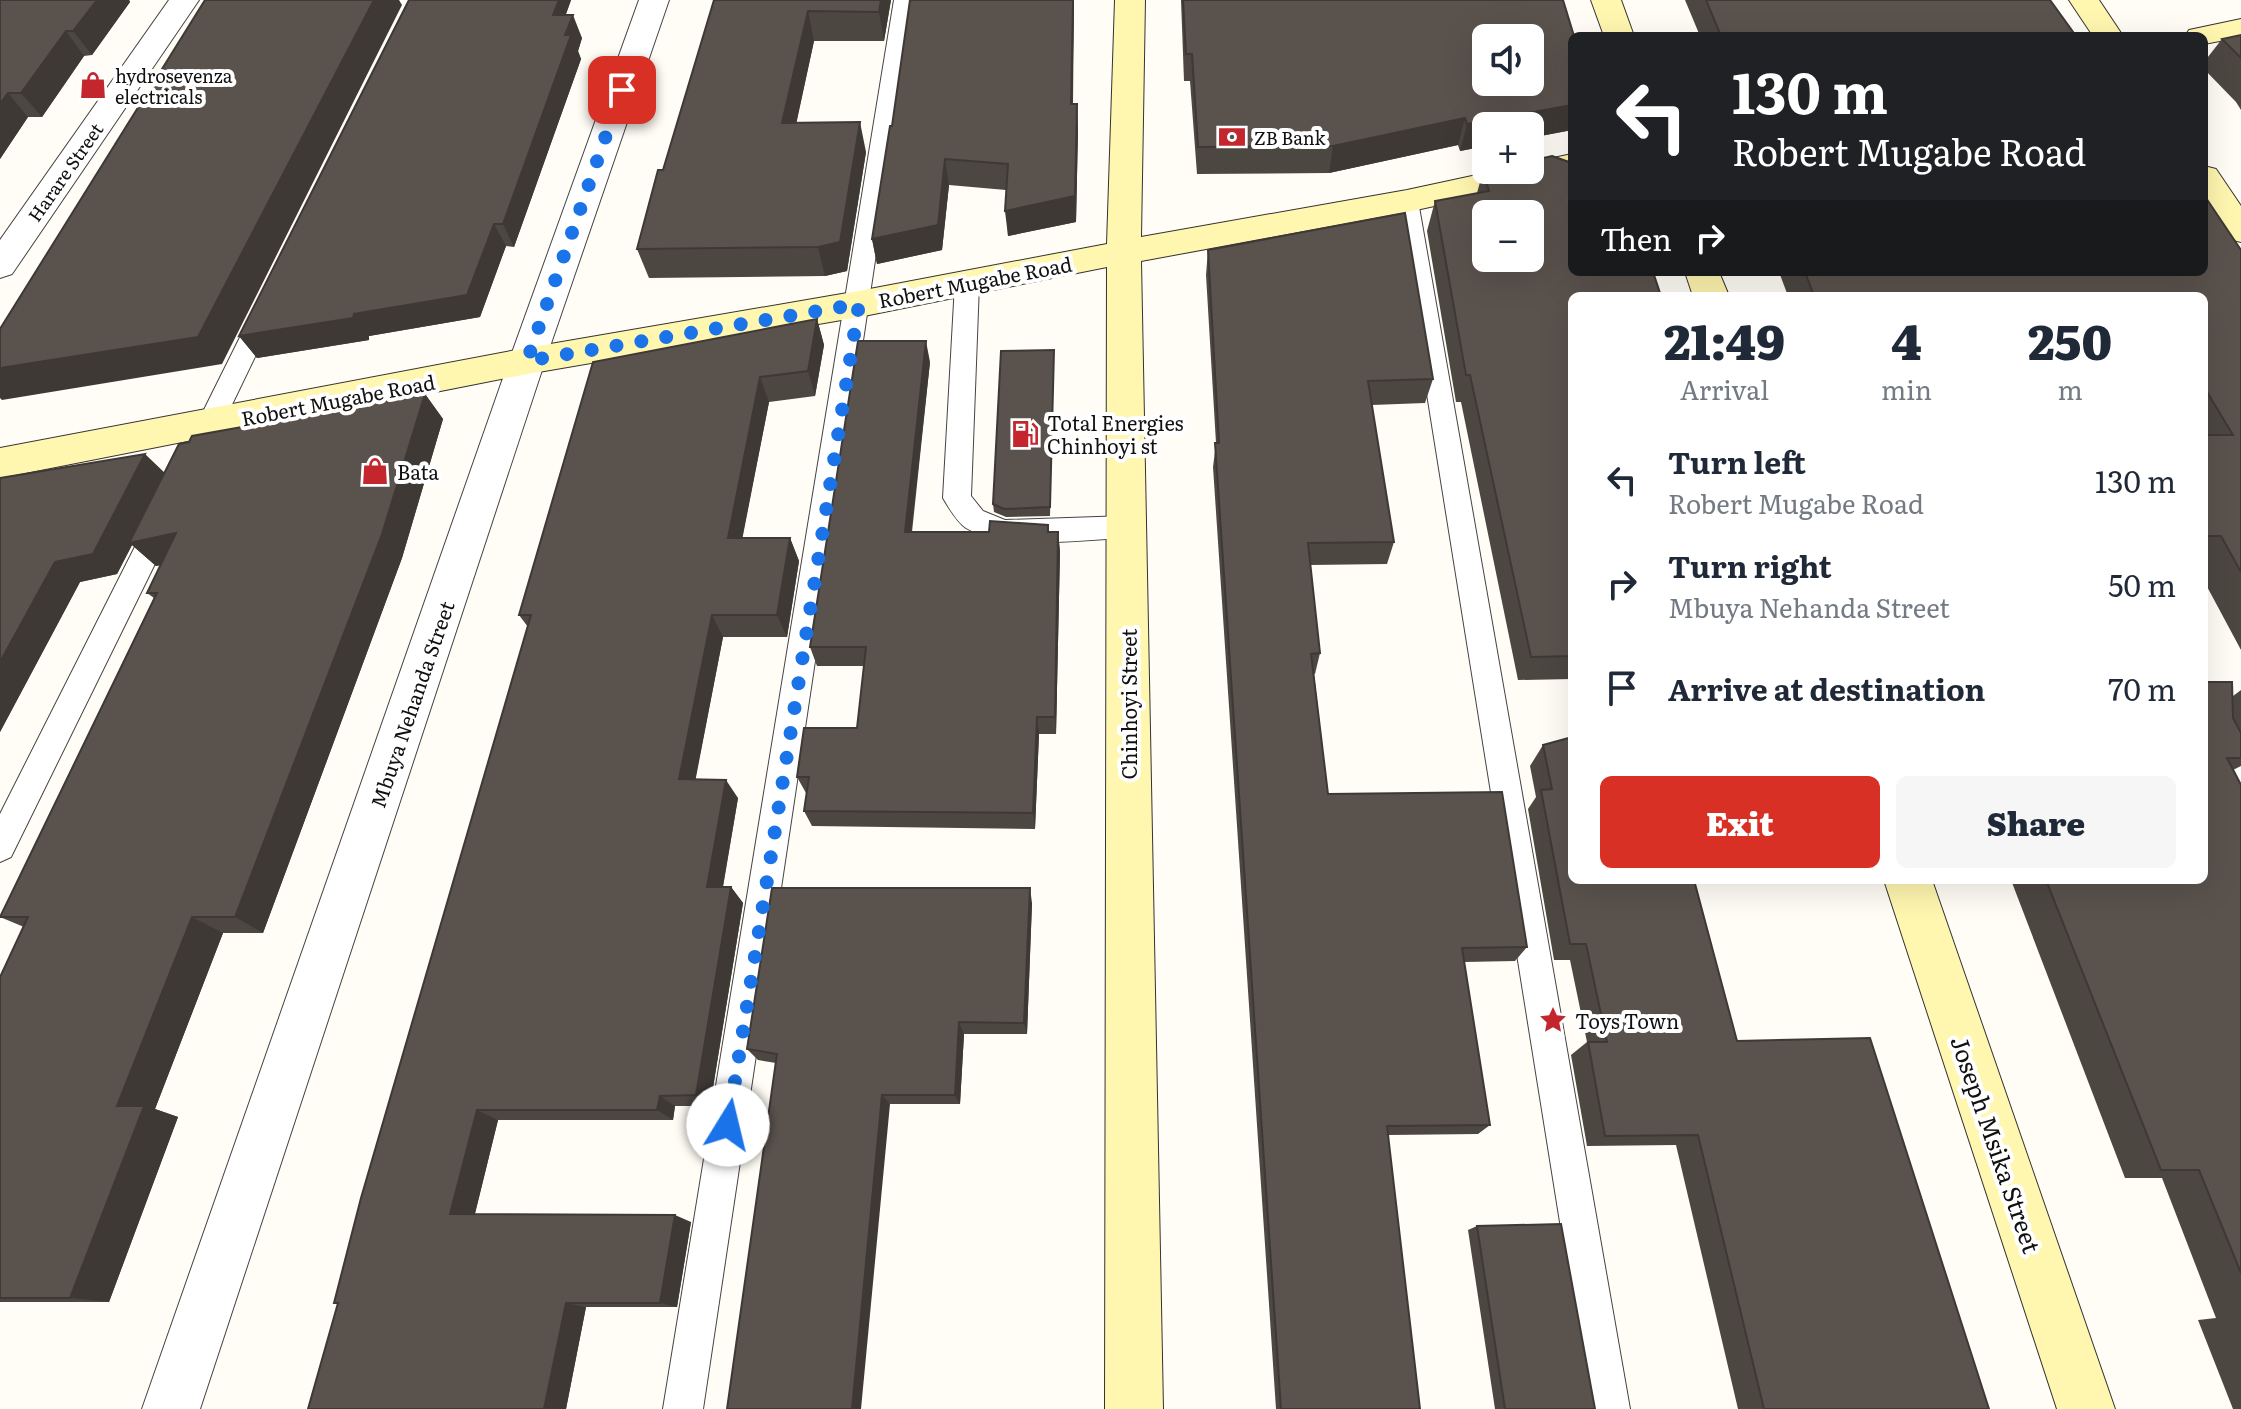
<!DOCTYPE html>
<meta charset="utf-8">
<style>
:root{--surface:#fff;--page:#f6f6f7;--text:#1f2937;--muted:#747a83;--accent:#d93025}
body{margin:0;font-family:Literata,serif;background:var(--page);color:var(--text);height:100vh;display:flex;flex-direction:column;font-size:30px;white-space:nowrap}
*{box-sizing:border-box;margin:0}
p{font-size:26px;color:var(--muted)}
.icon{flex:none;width:44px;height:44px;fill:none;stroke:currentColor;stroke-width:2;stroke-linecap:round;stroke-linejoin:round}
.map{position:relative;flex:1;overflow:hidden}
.panel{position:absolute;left:1568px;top:292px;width:640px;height:592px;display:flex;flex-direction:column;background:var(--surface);border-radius:12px;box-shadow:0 8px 32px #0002}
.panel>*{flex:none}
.banner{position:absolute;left:1568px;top:32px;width:640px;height:244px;border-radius:12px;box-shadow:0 8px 32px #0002;background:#202124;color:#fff;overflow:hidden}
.tools{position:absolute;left:1472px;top:24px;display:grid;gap:16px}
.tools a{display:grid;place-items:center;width:72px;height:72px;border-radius:12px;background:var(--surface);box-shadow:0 8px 32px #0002;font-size:40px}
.pin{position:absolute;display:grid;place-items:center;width:68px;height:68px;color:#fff;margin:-34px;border-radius:16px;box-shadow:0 4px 12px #0006}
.me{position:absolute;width:88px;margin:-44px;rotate:9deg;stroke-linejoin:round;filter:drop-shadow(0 0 6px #0008)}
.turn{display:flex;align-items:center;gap:28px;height:168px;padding:0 32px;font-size:36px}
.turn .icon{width:104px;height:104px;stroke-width:2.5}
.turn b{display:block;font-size:56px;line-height:68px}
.then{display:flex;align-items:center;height:76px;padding:0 32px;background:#0003;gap:16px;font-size:30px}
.eta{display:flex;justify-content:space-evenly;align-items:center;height:136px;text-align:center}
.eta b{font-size:48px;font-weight:800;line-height:56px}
.primary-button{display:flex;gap:16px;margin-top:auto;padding:16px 32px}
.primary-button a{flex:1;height:92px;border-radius:12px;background:var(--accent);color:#fff;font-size:32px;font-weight:800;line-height:92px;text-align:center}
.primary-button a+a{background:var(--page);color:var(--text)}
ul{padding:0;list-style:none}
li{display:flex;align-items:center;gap:24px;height:104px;padding:0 32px}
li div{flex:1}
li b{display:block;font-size:30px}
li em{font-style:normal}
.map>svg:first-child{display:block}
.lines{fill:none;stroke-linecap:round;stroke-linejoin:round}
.lane-casing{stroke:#444;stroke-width:2}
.street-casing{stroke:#444;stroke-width:2}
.secondary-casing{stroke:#333;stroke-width:2}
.lane{fill:#fff;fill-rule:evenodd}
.street{fill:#fff;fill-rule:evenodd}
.secondary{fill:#fff6b0;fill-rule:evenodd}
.wall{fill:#4d4742}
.shaded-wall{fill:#3f3936}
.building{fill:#5a524d;stroke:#3f3936;stroke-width:2;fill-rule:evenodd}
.route{stroke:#1a73e8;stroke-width:14;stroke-dasharray:0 25.2}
.labels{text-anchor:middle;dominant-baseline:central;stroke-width:8;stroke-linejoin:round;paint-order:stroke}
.far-poi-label{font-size:18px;fill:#111;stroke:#fff;text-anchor:start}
.far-street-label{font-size:18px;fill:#111;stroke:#fff}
.street-label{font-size:20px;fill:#111;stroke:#fff}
.poi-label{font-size:20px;fill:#111;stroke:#fff;text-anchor:start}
.near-street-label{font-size:24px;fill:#111;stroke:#fff}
</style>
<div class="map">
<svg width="2241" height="1409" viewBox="0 0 2241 1409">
<rect width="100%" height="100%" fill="#fffdf5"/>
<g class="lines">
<g class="lane-casing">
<path id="lane" d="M 894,0 L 914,0 L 703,1409 L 663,1409 Z
M 1407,193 L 1415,196 L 1418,201 L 1630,1409 L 1590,1409 L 1396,201 L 1399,196 Z
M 967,276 L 975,278 L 979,284 L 971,496 L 983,511 L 1005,520 L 1127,516 L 1137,519 L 1141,527 L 1137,535 L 1127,538 C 1079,539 1008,552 966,528 C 957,522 949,508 943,498 L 955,284 L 959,278 Z
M 265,302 L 274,305 L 277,311 L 213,444 L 209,451 L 200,454 L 191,451 L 187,444 L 253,311 L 256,305 Z
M 163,508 L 173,511 L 177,519 L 11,857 L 0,862 L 0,814 L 153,511 Z
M 2204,692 L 2215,696 L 2241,747 L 2241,792 L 2230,788 L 2204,736 Z"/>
</g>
<g class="street-casing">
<path id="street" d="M 169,0 L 199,0 L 12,274 L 0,278 L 0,240 Z
M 639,0 L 669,0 L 545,361 L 200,1409 L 142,1409 L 509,361 Z"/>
</g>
<g class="secondary-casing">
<path id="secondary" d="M 1115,0 L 1145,0 L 1141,237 L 1407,190 L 1500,170 L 1530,170 L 1530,163 L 1572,154 L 1572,176 L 1407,212 L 1141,261 L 1163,1409 L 1105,1409 L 1107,267 L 859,317 L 527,374 L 0,478 L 0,448 L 527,348 L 859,291 L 1107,244 Z
M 1591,0 L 1621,0 L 1634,36 L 1604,36 Z
M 2069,0 L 2099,0 L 2123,36 L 2093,36 Z
M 2241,19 L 2241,37 L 2204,44 L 2204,36 L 2185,36 L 2189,30 Z
M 2204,166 L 2216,169 L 2241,206 L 2241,242 L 2229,239 L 2204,202 Z
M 1685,272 L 1719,272 L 1729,296 L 1693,296 Z
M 1884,880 L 1932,880 L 2115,1409 L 2057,1409 Z"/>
</g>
<use href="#lane" class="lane"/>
<use href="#street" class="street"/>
<use href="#secondary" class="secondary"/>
</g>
<path class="wall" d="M 0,0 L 129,0 L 130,2 L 92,55 L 84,56 L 42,117 L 28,117 L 0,159 Z
M 409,0 L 571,0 L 566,14 L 582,38 L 578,51 L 581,59 L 514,247 L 506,246 L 480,317 L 369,336 L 369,340 L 257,358 L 239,336 Z
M 714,0 L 891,0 L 884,41 L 814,41 L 796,123 L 866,152 L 847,271 L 825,276 L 649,278 L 637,249 L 663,170 Z
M 910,0 L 1074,0 L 1073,104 L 1077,104 L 1078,130 L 1076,222 L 1008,236 L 1006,190 L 949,185 L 942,250 L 877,264 L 872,239 L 892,126 Z
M 1181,0 L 1563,0 L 1572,36 L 1572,130 L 1530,138 L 1486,126 L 1486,146 L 1460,151 L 1458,145 L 1329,173 L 1197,174 L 1190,81 L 1184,81 Z
M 1685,0 L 2050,0 L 2076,36 L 1700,36 Z
M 2241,35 L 2241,110 L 2236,102 L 2204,69 L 2204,62 L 2222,39 Z
M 1483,171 L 1572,296 L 1572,679 L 1518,680 L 1461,402 L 1456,402 L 1427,231 L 1435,201 L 1477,193 Z
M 1208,250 L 1433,379 L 1425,403 L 1372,405 L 1394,542 L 1387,564 L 1310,565 L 1320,653 L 1315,674 L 1314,674 L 1328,794 L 1527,947 L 1515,961 L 1464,962 L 1490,1125 L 1478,1134 L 1388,1135 L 1420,1409 L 1276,1409 L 1213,467 L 1216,443 L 1206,275 Z
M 2241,250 L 2241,650 L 2204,581 L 2204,296 L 1788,296 L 1779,272 L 2204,272 Z
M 817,319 L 824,345 L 815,396 L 769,402 L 742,538 L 790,538 L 799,561 L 787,637 L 723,637 L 695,780 L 738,798 L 723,887 L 731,887 L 743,903 L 710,1106 L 675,1106 L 673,1120 L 498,1120 L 475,1214 L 691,1222 L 677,1307 L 586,1307 L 566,1409 L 308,1409 L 528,627 L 519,615 Z
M 1054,359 L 1050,516 L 1006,517 L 994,512 L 993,504 Z
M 930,362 L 912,532 L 1058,532 L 1060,552 L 1056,734 L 1039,734 L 1035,829 L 812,826 L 804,811 L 807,793 L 806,793 L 797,777 L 857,728 L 864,666 L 817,666 L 810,647 Z
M 425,394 L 443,419 L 402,558 L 263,933 L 223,933 L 155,1109 L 178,1117 L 109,1302 L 0,1302 L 0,977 L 24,927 L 0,917 L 154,598 L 147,593 L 161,565 L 156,566 L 132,545 L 117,574 L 80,582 L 0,732 L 0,478 L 164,473 Z
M 2241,690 L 2241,766 L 2233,770 L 2241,785 L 2241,1409 L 2233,1409 L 2198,1320 L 2216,1318 L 2162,1178 L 2125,1178 L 2011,880 L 2204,880 L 2233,696 Z
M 1543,745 L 1737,1041 L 1989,1409 L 1738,1409 L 1676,1145 L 1587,1146 L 1571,1055 L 1587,1042 L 1570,960 L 1554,960 L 1528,809 L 1536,797 L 1530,766 Z
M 1032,903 L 1027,1034 L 964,1034 L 960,1104 L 890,1104 L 776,1063 L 758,1060 L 747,1049 Z
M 1477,1226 L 1595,1409 L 1495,1409 L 1468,1230 Z"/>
<path class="shaded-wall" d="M 97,0 L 129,0 L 130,2 L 92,55 L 73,31 Z
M 374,0 L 399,0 L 402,5 L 222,364 L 2,400 L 0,398 L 0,368 Z
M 554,0 L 571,0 L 566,14 L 569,22 L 553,15 Z
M 881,0 L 891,0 L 884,41 L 879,12 Z
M 1073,0 L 1074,0 L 1072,130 L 1071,104 Z
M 808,11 L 814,41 L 790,153 L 782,123 Z
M 573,15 L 582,38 L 578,51 L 581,59 L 514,247 L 503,224 Z
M 66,31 L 84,56 L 42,117 L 21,93 Z
M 8,93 L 28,117 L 0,159 L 0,104 Z
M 1077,104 L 1078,130 L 1076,222 L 1008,236 L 1005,211 Z
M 1572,105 L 1572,130 L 1530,138 L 1530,126 L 1486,126 L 1486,146 L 1460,151 L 1467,124 Z
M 1465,118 L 1458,145 L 1329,173 L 1333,146 Z
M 860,122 L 866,152 L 847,271 L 825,276 L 818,247 Z
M 945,159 L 949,185 L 942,250 L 877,264 L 872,239 Z
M 494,224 L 506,246 L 480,317 L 369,336 L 369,340 L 257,358 L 239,336 L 354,314 Z
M 817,319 L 824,345 L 815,396 L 808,371 Z
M 926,341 L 930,362 L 909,552 L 905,532 Z
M 760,377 L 769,402 L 738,561 L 728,538 Z
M 425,394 L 443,419 L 402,558 L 263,933 L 235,917 Z
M 145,454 L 167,475 L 202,557 L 156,566 L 132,545 L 117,574 L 80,582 L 0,732 L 0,662 L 55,562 Z
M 1058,532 L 1060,552 L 1056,734 L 1055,717 Z
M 790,538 L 799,561 L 787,637 L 777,615 Z
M 712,615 L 723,637 L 692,798 L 679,779 Z
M 1037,717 L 1039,734 L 1035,829 L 1033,813 Z
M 726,780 L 738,798 L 720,903 L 707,887 Z
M 731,887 L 743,903 L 710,1106 L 696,1095 Z
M 1030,888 L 1032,903 L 1027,1034 L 1024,1023 Z
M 192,917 L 223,933 L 155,1109 L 178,1117 L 109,1302 L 70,1298 L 117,1106 Z
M 959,1022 L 964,1034 L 960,1104 L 955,1095 Z
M 882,1095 L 890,1104 L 861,1409 L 852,1409 Z
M 660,1096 L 675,1106 L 673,1120 L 657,1110 Z
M 477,1110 L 498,1120 L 473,1221 L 450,1214 Z
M 675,1215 L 691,1222 L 677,1307 L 660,1303 Z
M 566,1303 L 586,1307 L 566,1409 L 544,1409 Z"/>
<path class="building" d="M 0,0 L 97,0 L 73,31 L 66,31 L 21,93 L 8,93 L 0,104 Z
M 205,0 L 374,0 L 198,337 L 0,368 L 0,329 Z
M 409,0 L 559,0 L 553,15 L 573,15 L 565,35 L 571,35 L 503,224 L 494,224 L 467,295 L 354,314 L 353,318 L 239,336 Z
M 714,0 L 881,0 L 879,12 L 808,11 L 782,123 L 860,122 L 840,242 L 818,247 L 637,249 L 658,170 L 663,170 Z
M 910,0 L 1073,0 L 1071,104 L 1077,104 L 1075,196 L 1005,211 L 1008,164 L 945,159 L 938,225 L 872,239 L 890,126 L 892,126 Z
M 1183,0 L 1563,0 L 1574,36 L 1572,36 L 1572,105 L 1467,124 L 1465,118 L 1333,146 L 1198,147 L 1192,54 L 1186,54 ZM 1486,38 L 1530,38 L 1530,82 L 1486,82 Z
M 1706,0 L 2050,0 L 2076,36 L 1721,36 Z
M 2241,35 L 2241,58 L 2222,39 Z
M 1552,156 L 1572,163 L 1572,272 L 1653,272 L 1661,296 L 1572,296 L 1572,656 L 1531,657 L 1470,375 L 1466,375 L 1435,201 L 1489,191 L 1483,171 L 1530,170 L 1530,161 ZM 1486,214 L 1530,214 L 1530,258 L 1486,258 Z
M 2204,195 L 2241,250 L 2241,572 L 2221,536 L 2204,536 L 2204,435 L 2233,435 L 2204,387 L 2204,296 L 1814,296 L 1805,272 L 2204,272 Z
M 1405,213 L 1433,379 L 1368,381 L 1394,542 L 1308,543 L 1320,653 L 1311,654 L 1328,794 L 1502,792 L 1527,947 L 1462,948 L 1490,1125 L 1387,1126 L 1420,1409 L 1281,1409 L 1215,443 L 1219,443 L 1208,250 Z
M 817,319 L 808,371 L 760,377 L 728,538 L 790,538 L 777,615 L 712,615 L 679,779 L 726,780 L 707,887 L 731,887 L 696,1095 L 660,1096 L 657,1110 L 477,1110 L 450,1214 L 675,1215 L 660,1303 L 566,1303 L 544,1409 L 308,1409 L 338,1303 L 334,1303 L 361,1198 L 531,615 L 519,615 L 593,362 Z
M 858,341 L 926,341 L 905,532 L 989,532 L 990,521 L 1048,525 L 1048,532 L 1058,532 L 1055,717 L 1037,717 L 1033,813 L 804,811 L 809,777 L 797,777 L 804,728 L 857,728 L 866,647 L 810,647 Z
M 1054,350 L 1050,507 L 1004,509 L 993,504 L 1001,351 Z
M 425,394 L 382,534 L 235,917 L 192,917 L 117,1106 L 144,1106 L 70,1298 L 0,1298 L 0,977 L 28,917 L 0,917 L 157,593 L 147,593 L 176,533 L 129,543 L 179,444 L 189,442 L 192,436 Z
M 145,454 L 93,554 L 55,562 L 0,662 L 0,478 Z
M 2204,682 L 2232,682 L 2233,718 L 2241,733 L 2241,758 L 2227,758 L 2241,785 L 2241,1273 L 2199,1170 L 2161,1170 L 2046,880 L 2204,880 Z
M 1572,737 L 1572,880 L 1694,880 L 1737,1041 L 1870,1038 L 1989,1409 L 1764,1409 L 1698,1135 L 1605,1136 L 1588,1042 L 1607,1042 L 1586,944 L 1570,944 L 1541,790 L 1552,789 L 1543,745 Z
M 772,888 L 1030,888 L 1024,1023 L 959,1022 L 955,1095 L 882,1095 L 852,1409 L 727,1409 L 777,1054 L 747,1049 Z
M 1561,1224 L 1595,1409 L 1505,1409 L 1477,1226 Z"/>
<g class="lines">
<path class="route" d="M 622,90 L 527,361 L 859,304 L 728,1125"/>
</g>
<defs>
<g id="shop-bare" transform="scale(2.16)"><path d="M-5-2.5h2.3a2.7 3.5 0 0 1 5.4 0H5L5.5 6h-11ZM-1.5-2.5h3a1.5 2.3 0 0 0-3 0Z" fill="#c4262e" stroke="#fff" stroke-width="2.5" paint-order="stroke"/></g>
<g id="bank-bare" transform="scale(2.16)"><path d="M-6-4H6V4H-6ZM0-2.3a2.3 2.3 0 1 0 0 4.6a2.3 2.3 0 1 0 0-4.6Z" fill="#c4262e" stroke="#fff" stroke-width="2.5" paint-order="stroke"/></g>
<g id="fuel-bare" transform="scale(2.16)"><path d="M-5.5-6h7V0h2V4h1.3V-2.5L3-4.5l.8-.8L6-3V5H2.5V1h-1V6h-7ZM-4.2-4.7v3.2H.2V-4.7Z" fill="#c4262e" stroke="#fff" stroke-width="2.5" paint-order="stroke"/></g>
<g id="sight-bare" transform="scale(2.16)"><path d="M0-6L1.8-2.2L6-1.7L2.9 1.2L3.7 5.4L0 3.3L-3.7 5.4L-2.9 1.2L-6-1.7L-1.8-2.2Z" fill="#c4262e" stroke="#fff" stroke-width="2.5" paint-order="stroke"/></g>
</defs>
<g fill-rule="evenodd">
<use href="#shop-bare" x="93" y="85"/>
<use href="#bank-bare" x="1232" y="137"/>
<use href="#fuel-bare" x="1025" y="434"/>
<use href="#shop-bare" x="375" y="471"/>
<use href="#sight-bare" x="1553" y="1020"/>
</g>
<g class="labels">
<g class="far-poi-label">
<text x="115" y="75">hydrosevenza<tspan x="115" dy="21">electricals</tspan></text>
<text x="1254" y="137">ZB Bank</text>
</g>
<g class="far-street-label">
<text transform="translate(65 172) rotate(-55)">Harare Street</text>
</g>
<g class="street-label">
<text transform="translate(975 281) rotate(-11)">Robert Mugabe Road</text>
<text transform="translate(338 399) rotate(-11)">Robert Mugabe Road</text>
<text transform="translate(411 704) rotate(-71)">Mbuya Nehanda Street</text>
<text transform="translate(1128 704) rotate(-90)">Chinhoyi Street</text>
</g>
<g class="poi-label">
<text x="1047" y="422">Total Energies<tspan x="1047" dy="23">Chinhoyi st</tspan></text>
<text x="397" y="471">Bata</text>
<text x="1575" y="1020">Toys Town</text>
</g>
<g class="near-street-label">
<text transform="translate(1997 1144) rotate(71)">Joseph Msika Street</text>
</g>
</g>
</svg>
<div class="tools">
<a><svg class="icon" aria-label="sound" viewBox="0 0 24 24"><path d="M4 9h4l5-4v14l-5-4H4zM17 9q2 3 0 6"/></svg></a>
<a>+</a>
<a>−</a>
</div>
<div class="pin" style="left:622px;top:90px;background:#d93025"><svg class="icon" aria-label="arrive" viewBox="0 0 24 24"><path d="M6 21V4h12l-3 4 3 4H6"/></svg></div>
<svg class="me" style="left:728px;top:1125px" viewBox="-20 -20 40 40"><circle r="19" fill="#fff"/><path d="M0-13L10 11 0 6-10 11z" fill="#1a73e8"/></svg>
<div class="banner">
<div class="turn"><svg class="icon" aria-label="left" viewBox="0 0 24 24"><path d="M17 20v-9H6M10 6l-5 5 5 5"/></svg><div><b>130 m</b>Robert Mugabe Road</div></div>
<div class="then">Then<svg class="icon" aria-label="right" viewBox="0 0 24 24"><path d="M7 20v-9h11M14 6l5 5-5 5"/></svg></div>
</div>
<section class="panel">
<div class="eta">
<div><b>21:49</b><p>Arrival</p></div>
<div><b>4</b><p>min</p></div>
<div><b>250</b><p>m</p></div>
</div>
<ul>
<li><svg class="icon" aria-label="left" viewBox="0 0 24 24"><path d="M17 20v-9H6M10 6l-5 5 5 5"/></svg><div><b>Turn left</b><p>Robert Mugabe Road</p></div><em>130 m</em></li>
<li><svg class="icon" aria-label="right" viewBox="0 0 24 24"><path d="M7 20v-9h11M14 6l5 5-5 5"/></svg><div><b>Turn right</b><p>Mbuya Nehanda Street</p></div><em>50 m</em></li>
<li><svg class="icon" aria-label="arrive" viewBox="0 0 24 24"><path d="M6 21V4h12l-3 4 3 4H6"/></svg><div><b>Arrive at destination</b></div><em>70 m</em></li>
</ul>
<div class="primary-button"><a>Exit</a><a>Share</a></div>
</section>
</div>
